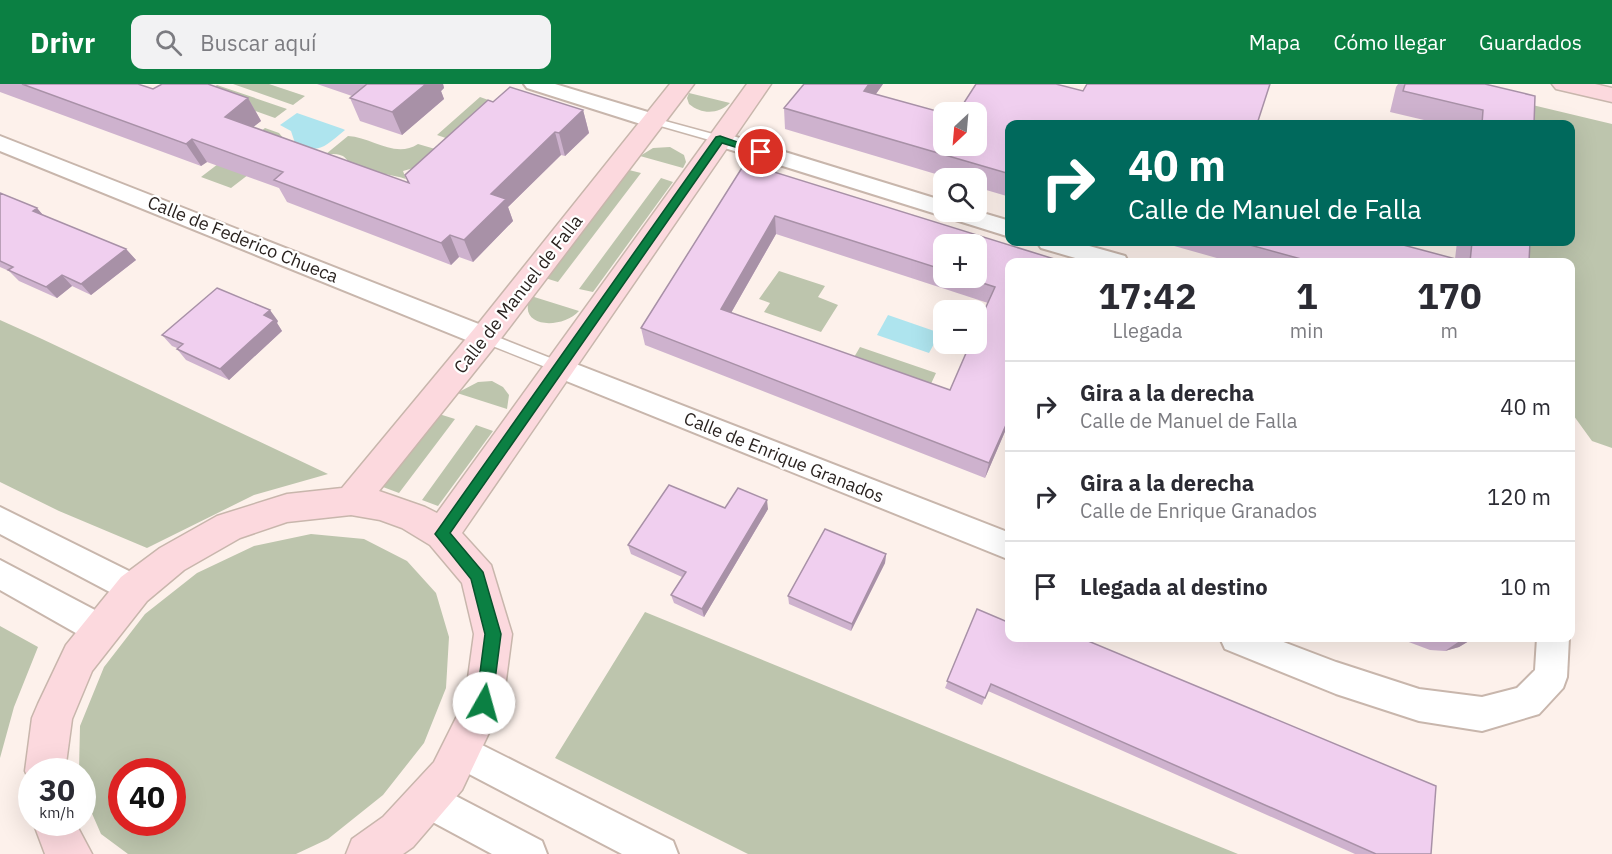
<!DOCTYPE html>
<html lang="es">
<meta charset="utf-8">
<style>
:root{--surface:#fff;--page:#f2f2f3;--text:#2b2b33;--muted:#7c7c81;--line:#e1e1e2;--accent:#0b8043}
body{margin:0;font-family:"IBM Plex Sans",sans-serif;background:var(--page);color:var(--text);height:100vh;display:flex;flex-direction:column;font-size:22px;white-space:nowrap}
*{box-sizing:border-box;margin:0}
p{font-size:20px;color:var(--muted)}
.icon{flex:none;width:33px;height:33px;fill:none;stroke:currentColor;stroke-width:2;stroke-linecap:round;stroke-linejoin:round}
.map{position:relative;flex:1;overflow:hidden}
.details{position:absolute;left:1005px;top:174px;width:570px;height:384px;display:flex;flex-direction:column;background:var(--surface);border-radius:12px;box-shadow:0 6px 24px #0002}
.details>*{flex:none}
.guide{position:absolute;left:1005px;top:36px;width:570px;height:126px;border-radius:12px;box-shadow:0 6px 24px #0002;background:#00695c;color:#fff;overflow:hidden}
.needle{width:39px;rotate:206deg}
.tools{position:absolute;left:933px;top:18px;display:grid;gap:12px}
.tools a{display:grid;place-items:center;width:54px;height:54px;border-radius:12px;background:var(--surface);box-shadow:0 6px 24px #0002;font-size:30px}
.speed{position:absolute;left:18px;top:674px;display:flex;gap:12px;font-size:30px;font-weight:700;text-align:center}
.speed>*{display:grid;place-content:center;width:78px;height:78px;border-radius:50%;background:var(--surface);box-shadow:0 6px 24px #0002;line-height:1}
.speed small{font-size:15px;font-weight:400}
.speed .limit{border:9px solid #d22;background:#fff;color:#111}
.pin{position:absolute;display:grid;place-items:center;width:51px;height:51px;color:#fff;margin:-26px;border:3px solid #fff;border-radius:50%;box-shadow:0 2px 6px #0007}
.me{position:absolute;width:66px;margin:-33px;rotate:7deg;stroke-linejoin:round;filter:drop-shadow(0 0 4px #0008)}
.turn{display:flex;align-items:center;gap:21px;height:126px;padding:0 24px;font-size:27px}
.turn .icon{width:78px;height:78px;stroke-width:2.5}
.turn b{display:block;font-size:42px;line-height:51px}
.eta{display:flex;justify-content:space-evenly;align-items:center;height:102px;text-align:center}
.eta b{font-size:36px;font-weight:700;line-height:42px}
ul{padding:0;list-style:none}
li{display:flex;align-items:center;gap:18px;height:90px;padding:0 24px;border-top:2px solid var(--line)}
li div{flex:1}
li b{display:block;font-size:22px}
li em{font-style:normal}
header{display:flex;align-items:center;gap:36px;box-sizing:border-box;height:84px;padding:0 30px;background:var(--accent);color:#fff}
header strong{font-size:28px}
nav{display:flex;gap:33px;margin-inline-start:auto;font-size:21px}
.search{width:420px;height:54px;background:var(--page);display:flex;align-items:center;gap:15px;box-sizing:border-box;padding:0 21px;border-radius:12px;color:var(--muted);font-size:22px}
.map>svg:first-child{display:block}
.green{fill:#bdc5ad;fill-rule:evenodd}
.water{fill:#aee4ee}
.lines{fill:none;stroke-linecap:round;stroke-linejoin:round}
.lane-casing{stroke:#c8b6ac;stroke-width:3}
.street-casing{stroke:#c8b6ac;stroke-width:4}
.secondary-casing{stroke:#c8b6ac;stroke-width:3}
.lane{fill:#fff;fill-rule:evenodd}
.street{fill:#fff;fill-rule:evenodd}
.secondary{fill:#fcd9de;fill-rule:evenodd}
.wall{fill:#ceb2ce;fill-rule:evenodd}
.shaded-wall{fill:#a891a7}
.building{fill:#f0cfef;stroke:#a891a7;stroke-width:1.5;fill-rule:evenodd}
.route{fill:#0b8043;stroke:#07532c;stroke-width:1.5}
.labels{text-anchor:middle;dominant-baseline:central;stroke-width:4.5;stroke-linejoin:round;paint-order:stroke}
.street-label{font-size:18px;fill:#2a2320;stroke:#fff}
</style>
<header>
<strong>Drivr</strong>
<div class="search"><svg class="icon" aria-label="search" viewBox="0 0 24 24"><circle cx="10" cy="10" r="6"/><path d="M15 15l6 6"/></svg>Buscar aquí</div>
<nav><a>Mapa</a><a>Cómo llegar</a><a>Guardados</a></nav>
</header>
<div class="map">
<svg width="1612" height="770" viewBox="0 0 1612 770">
<rect width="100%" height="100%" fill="#fdf1eb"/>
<path class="green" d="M 233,0 L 269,0 L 305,12 L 293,21 Z
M 217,1 L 287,25 L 275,34 L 205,9 Z
M 689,9 L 730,19 C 719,30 702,31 689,20 L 687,14 Z
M 480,13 L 508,23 L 466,61 L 437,51 Z
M 1524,19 L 1612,40 L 1612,364 L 1592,357 L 1571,328 L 1570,178 L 1516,178 L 1517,158 L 1570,158 L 1570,40 L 1523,40 Z
M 265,44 L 279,49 L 284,55 L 270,74 L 231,104 L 201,93 Z
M 348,52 C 372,53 395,75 418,60 L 442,67 L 424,81 L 403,87 L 406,95 C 391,90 374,89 359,84 C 341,78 353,69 326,70 Z
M 670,63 L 684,71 L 686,78 L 683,84 L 640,72 L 653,64 Z
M 629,86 L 641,89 L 558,198 L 545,194 Z
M 661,94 L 673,98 L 593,208 L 579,205 Z
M 779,187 L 825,202 L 818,213 L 838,221 L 821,248 L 764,228 L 770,219 L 759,215 Z
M 531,212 L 579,227 C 562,246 515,244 531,212 Z
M 0,236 L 42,255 L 328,390 L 254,411 L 147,464 L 59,427 L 0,398 Z
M 860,263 L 936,289 L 930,302 L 853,275 Z
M 492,297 L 503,303 L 509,311 L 507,325 L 457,309 L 478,298 Z
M 439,330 L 455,335 L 399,409 L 383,403 Z
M 476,341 L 493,347 L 438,422 L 422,416 Z
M 311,450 L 364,455 L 407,477 L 436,509 L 449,553 L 446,604 L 424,659 L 383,711 L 328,755 L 296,770 L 128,770 L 101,750 L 83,709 L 82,687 L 79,687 L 80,642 L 104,583 L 145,530 L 197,489 L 254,462 ZM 122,687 L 172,687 L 172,738 L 122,738 Z
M 645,528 L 1238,770 L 748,770 L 555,674 Z
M 0,542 L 38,563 L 14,623 L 0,674 Z"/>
<path class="water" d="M 297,29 L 343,45 L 345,46 C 325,62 322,69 296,62 L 291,47 L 280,41 Z
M 888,231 L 940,249 L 929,269 L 877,251 Z"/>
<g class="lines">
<g class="lane-casing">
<path id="lane" d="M 654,34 L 724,53 L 726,55 L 720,59 L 650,39 L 650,35 Z
M 485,248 L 563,279 L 565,283 L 558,288 L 480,257 L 478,253 Z"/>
</g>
<g class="street-casing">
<path id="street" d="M 524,0 L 555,0 L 661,32 L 665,37 L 661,42 L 654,43 L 647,42 L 527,4 Z
M 720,48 L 944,117 L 944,128 L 976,127 L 1010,137 L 1010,153 L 712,60 L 709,55 L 712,50 Z
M 0,52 L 494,246 L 498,253 L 494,260 L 485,263 L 476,260 L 0,67 Z
M 1037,158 L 1075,158 L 1125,172 L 1128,178 L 1089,178 L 1041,164 Z
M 558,273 L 1010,449 L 1010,476 L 549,290 L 545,283 L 549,276 Z
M 0,423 L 145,495 L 150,505 L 145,515 L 134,519 L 123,515 L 0,450 Z
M 0,476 L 112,535 L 117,546 L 112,557 L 101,561 L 90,557 L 0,506 Z
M 1220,554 L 1273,554 L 1336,578 L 1419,605 L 1482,613 L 1517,604 L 1535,586 L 1537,554 L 1569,554 L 1567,593 L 1563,604 L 1539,630 L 1482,647 L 1419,637 L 1336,610 L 1225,565 Z
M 460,650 L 673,757 L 678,770 L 622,770 L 448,679 L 443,667 L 448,655 Z
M 427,697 L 542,757 L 547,770 L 492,770 L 414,728 L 409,715 L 414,702 Z"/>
</g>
<g class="secondary-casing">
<path id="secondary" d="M 670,0 L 694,0 L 496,261 L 379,407 L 425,423 L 437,429 L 747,0 L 771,0 L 462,449 L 491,481 L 512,550 L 503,619 L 462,706 L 413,763 L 403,770 L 346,770 L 352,755 L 383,733 L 434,678 L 465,616 L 474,550 L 462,499 L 430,461 L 402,444 L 380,436 L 351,431 L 287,438 L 240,454 L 184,486 L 147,517 L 92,587 L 72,635 L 65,687 L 32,687 L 31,701 L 25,687 L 32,634 L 38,620 L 66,561 L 121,493 L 160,464 L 217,432 L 287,410 L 342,404 L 474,245 Z
M 1552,0 L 1595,0 L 1612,4 L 1612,18 L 1556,5 Z
M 33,738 L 75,738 L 92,770 L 45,770 Z"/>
</g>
<use href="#lane" class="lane"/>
<use href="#street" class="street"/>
<use href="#secondary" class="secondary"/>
</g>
<path class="wall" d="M 0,0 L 138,0 L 153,5 L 248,14 L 261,37 L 253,43 L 408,99 L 493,18 L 583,26 L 589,49 L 565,72 L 561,71 L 508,123 L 513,137 L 473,178 L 459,173 L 451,181 L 287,118 L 279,104 L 207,78 L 201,82 L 0,8 Z
M 317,0 L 443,0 L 444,4 L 441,7 L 444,15 L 402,51 L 360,37 L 350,14 L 352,12 Z
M 883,0 L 876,10 L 944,62 L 1083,7 L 1270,0 L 1010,40 L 1010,113 L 976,103 L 976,94 L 949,94 L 785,45 L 784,24 Z
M 1398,0 L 1485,0 L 1534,40 L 1441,40 L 1390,28 L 1396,3 Z
M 745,79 L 1010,178 L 1010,336 L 985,394 L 645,261 L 641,244 ZM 776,150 L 988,219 L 950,306 L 731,229 ZM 944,160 L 976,194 L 944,194 Z
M 0,109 L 37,124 L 43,131 L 126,165 L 136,176 L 91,211 L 72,202 L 57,214 L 19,197 L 9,187 L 0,183 Z
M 1160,158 L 1392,158 L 1455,175 L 1457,158 L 1530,158 L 1529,178 L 1231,178 Z
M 278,237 L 277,239 L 282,247 L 229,296 L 186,276 L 177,265 L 177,264 L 172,262 L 162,251 Z
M 725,424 L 768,425 L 704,533 L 674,519 L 671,511 L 682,493 L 631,470 L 628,461 Z
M 886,470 L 885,479 L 851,547 L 789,520 L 788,512 Z
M 977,525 L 1431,770 L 1355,770 L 988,607 L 982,621 L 945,604 Z
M 1398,554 L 1474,554 L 1459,563 L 1445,567 L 1430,566 Z"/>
<path class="shaded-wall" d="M 426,0 L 443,0 L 444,4 L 441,7 L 444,15 L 402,51 L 392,28 Z
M 869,0 L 883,0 L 863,28 L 864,7 Z
M 248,14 L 261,37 L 238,55 L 225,33 Z
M 583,26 L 589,49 L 565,72 L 559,49 Z
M 555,48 L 561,71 L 508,123 L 513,137 L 473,178 L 464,156 L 491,110 Z
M 192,55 L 207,78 L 201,82 L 186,60 Z
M 37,124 L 47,136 L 33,127 Z
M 775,132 L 776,150 L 723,243 L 721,225 Z
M 450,151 L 459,173 L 451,181 L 441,159 Z
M 126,165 L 136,176 L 91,211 L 81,200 Z
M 62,191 L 72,202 L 57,214 L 46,203 Z
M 270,226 L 278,237 L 277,239 L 282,247 L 229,296 L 220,285 L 264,231 Z
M 1010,332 L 1010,336 L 985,394 L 989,379 Z
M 767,416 L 768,425 L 704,533 L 702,525 Z
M 886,470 L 885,479 L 851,547 L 852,540 Z
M 1464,554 L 1474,554 L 1459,563 L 1445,567 Z"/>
<path class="building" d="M 22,0 L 138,0 L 153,5 L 162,0 L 208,0 L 248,14 L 225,33 L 409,99 L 405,91 L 488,16 L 493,18 L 510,3 L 583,26 L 559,49 L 555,48 L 491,110 L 506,115 L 464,156 L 450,151 L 441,159 L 274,96 L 283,88 L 192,55 L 186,60 Z
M 367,0 L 426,0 L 392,28 L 350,14 Z
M 804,0 L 869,0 L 864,7 L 944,29 L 944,62 L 976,62 L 976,28 L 958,28 L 976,0 L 1056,0 L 1083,7 L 1087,0 L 1270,0 L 1257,40 L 1010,40 L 1010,90 L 784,24 Z
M 1405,0 L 1485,0 L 1535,12 L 1534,40 L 1482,40 L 1483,26 L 1403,7 Z
M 745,79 L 1064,178 L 1010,178 L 1010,332 L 989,379 L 641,244 ZM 775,132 L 944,186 L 944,160 L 976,160 L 976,194 L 967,194 L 995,203 L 976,245 L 976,260 L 970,260 L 950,306 L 721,225 Z
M 0,109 L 37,124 L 33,127 L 126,165 L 81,200 L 62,191 L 46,203 L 8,186 L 13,183 L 0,177 Z
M 1239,158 L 1392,158 L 1467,178 L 1312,178 Z
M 1472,158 L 1530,158 L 1529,178 L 1470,178 Z
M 217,204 L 270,226 L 264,231 L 274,236 L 220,285 L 177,265 L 183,260 L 162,251 Z
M 669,401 L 725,424 L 738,404 L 767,416 L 702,525 L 671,511 L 686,488 L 628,461 Z
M 825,445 L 886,470 L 852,540 L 788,512 Z
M 977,525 L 1010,539 L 1010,554 L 1081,554 L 1436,702 L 1431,770 L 1376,770 L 991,600 L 985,614 L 947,597 Z"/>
<path class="route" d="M 720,52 L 766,68 L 761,71 L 722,59 L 450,449 L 483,488 L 501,550 L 492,619 L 490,625 L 484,627 L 478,625 L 476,619 L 485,550 L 471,495 L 435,450 L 716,53 Z"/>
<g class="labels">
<g class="street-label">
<text transform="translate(243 155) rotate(22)">Calle de Federico Chueca</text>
<text transform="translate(518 210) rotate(-52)">Calle de Manuel de Falla</text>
<text transform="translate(784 373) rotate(22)">Calle de Enrique Granados</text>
</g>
</g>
</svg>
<div class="tools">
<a><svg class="needle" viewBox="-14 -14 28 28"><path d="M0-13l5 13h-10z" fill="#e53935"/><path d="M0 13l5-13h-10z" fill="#7c7c81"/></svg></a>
<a><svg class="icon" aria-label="search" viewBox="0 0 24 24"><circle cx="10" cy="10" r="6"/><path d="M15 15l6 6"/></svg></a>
<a>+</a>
<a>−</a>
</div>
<div class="speed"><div>30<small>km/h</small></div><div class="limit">40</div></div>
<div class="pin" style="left:761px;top:68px;background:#d93025"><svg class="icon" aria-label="arrive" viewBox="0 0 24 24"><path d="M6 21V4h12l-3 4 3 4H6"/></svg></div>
<svg class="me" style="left:484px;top:619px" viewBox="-20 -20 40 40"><circle r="19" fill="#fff"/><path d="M0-13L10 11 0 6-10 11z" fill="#0b8043"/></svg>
<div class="guide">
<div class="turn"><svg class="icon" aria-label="right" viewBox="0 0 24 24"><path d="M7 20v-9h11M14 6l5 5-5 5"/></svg><div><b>40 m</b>Calle de Manuel de Falla</div></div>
</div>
<section class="details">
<div class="eta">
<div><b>17:42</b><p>Llegada</p></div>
<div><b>1</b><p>min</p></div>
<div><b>170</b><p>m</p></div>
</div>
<ul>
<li><svg class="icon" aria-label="right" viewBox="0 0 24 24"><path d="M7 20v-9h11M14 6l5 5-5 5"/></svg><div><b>Gira a la derecha</b><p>Calle de Manuel de Falla</p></div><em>40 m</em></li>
<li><svg class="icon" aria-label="right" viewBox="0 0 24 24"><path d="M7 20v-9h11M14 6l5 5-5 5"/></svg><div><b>Gira a la derecha</b><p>Calle de Enrique Granados</p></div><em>120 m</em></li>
<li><svg class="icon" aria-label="arrive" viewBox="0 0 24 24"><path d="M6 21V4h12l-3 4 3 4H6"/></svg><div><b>Llegada al destino</b></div><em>10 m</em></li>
</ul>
</section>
</div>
